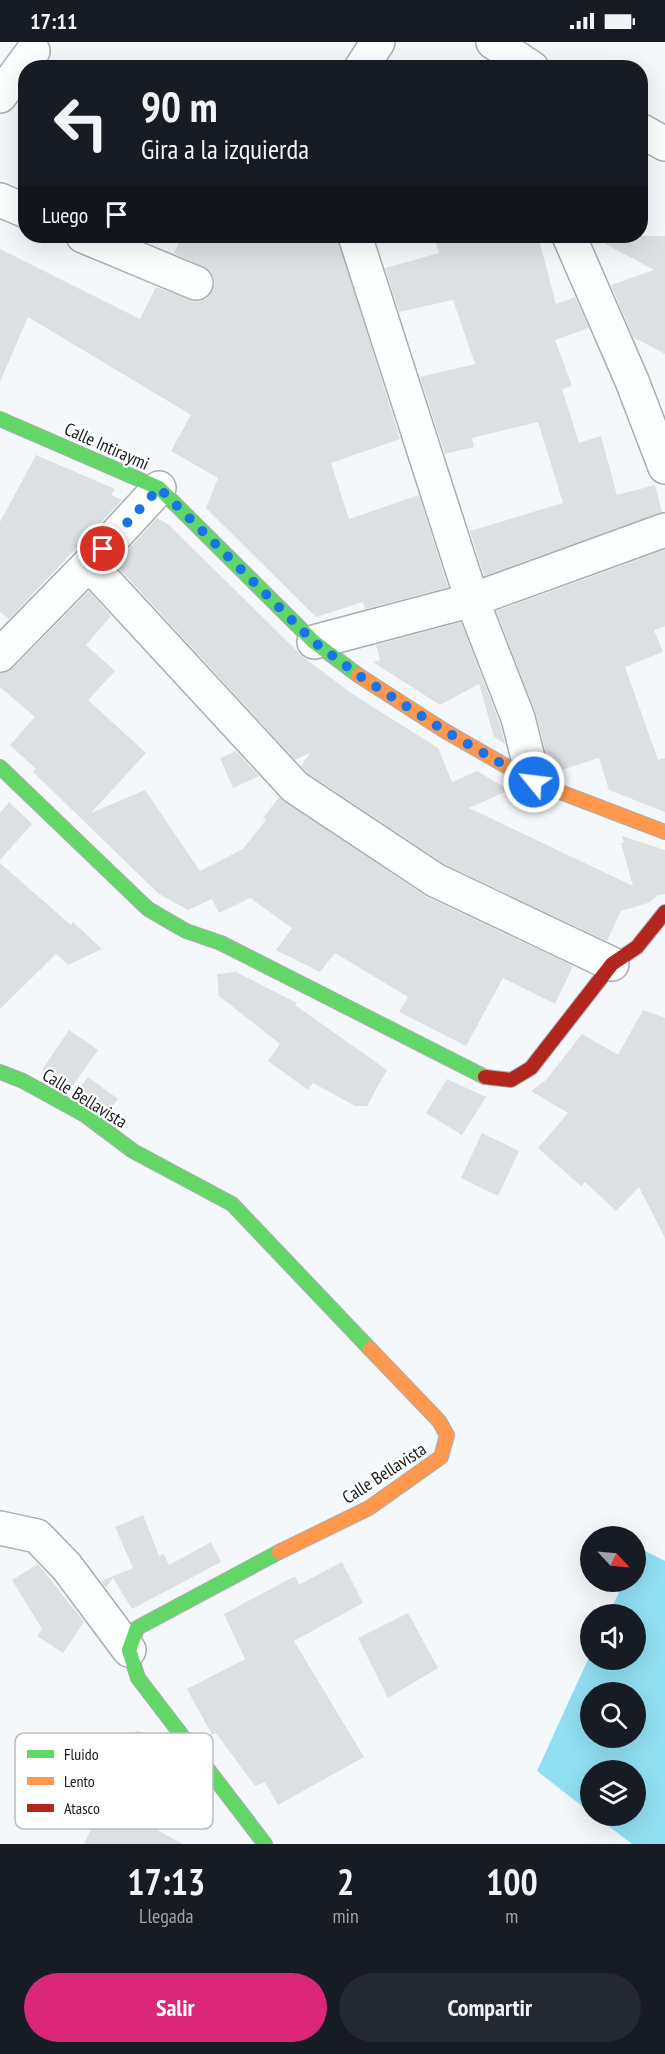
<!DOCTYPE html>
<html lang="es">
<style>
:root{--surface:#171b24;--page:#242831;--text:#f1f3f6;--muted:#9ea1a6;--accent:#db2777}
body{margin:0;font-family:"PT Sans Narrow",sans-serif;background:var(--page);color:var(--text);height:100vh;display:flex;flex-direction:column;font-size:22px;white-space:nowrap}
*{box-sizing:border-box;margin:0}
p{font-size:20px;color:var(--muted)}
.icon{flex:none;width:33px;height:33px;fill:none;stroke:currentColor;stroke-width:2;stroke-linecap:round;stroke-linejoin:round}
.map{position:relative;height:1802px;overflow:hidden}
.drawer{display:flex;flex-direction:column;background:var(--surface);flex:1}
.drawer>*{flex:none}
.banner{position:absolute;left:18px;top:18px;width:630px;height:183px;border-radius:24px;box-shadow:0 6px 24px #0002;background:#171b24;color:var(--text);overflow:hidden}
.needle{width:39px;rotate:116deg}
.tools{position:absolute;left:580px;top:1484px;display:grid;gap:12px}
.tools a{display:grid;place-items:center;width:66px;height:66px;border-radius:50%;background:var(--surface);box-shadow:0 6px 24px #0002;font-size:30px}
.pin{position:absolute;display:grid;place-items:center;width:51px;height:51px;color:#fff;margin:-26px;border:3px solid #fff;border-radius:50%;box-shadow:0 2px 6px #0007}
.me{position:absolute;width:66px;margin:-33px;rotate:299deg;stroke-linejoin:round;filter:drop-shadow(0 0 4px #0008)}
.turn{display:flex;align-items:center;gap:21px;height:126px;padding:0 24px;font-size:27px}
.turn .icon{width:78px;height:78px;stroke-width:2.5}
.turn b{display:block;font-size:42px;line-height:51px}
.then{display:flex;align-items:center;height:57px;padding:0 24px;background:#0003;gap:12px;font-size:22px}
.eta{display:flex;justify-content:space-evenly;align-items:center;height:102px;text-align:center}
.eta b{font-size:36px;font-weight:800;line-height:42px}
.primary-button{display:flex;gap:12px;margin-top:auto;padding:12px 24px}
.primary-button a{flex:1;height:69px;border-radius:36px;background:var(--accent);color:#fff;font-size:24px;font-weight:800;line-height:69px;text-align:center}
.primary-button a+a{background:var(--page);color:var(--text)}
.status{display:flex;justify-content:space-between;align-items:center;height:42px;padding:0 30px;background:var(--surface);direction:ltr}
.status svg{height:16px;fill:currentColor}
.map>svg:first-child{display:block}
.forest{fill:#91dff3;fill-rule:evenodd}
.building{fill:#dde0e2}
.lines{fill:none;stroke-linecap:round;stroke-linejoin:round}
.street-casing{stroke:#aaadaf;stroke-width:36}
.fast-casing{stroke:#aaadaf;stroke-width:16}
.slow-casing{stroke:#aaadaf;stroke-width:16}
.jam-casing{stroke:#aaadaf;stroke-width:16}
.street{stroke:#fdfefe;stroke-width:33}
.fast{stroke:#63d668;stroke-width:14}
.slow{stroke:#ff974d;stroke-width:14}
.jam{stroke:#b3261e;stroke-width:14}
.route{stroke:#1a73e8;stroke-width:10;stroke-dasharray:0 18}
.labels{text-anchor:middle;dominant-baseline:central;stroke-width:4.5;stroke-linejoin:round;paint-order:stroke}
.street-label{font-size:18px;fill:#181b1c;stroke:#fff}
.key{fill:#fff;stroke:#babbbb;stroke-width:1.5}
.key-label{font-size:16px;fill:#181b1c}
</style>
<div class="status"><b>17:11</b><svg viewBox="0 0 49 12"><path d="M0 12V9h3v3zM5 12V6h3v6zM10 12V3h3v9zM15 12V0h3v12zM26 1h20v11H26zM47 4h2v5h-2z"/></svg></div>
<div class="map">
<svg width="665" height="1802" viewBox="0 0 665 1802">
<rect width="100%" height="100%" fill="#f4f8fa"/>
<path class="forest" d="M 639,1506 L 665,1519 L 665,1802 L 632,1802 L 594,1773 L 636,1773 L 636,1728 L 591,1728 L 591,1771 L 537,1729 L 591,1611 L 591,1617 L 636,1617 L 636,1572 L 609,1572 L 624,1539 L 636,1539 L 636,1513 ZM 591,1650 L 636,1650 L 636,1695 L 591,1695 Z"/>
<path class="building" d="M 182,194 L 337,194 L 400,397 L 331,421 L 349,477 L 419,453 L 448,545 L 365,567 L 363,560 L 316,575 L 206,466 L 218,436 L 171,409 L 191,373 L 28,275 L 0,340 L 0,207 L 140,277 L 156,245 L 198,260 L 207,256 L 213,249 L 215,239 L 210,229 L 174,211 Z
M 434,194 L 538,194 L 556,262 L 575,255 L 589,286 L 555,298 L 572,344 L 562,347 L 579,401 L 601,394 L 617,453 L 655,443 L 662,470 L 484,534 L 470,489 L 563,461 L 538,380 L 472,396 L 474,405 L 445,412 L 420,335 L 475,322 L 453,258 L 399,270 L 385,226 L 439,211 Z
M 591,194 L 665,194 L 665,312 L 633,295 L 611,243 L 654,228 Z
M 36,413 L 115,447 L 111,453 L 122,458 L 9,577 L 0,570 L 0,480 Z
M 157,476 L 168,482 L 303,615 L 354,653 L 438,706 L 452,740 L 477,729 L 506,746 L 505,750 L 469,766 L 633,844 L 621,801 L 624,801 L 622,794 L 665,808 L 665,852 L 658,853 L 648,861 L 621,869 L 607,899 L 444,822 L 307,731 L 301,724 L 310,711 L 295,718 L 115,522 Z
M 665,508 L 665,584 L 654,588 L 663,610 L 625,625 L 658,718 L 665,716 L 665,770 L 609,748 L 599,716 L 558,729 L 550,726 L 535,669 L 496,569 Z
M 89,549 L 111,574 L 86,603 L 115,629 L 88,658 L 146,711 L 91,771 L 145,748 L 200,829 L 243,807 L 266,778 L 263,776 L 279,755 L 425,854 L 573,924 L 555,962 L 503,936 L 466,1004 L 399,970 L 408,955 L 335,911 L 320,930 L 276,908 L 292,886 L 250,856 L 219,871 L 212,857 L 188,868 L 159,852 L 33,730 L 36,727 L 10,703 L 35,675 L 0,645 L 0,631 L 13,626 Z
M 461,580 L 500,682 L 505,702 L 494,695 L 479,642 L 440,663 L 373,620 L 380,618 L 376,603 Z
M 236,709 L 259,734 L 233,746 L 220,716 Z
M 9,760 L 32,782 L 0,818 L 0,771 Z
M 0,821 L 71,883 L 73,880 L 102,907 L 68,923 L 56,912 L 0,967 Z
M 236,930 L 297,961 L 295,963 L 387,1028 L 367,1064 L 355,1064 L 313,1041 L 308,1048 L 268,1019 L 280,1002 L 219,954 L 217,932 Z
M 643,968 L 665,976 L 665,1196 L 639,1145 L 616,1169 L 585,1140 L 581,1144 L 538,1106 L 568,1071 L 531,1049 L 546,1038 L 582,992 L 618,1013 Z
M 69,988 L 98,1008 L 72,1045 L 42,1028 Z
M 88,1035 L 118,1057 L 109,1068 L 78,1048 Z
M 447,1037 L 486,1055 L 462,1093 L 426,1071 Z
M 482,1091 L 519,1109 L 498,1154 L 461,1136 Z
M 143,1473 L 159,1514 L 164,1512 L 169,1523 L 211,1500 L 221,1520 L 132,1567 L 113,1536 L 106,1546 L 101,1539 L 133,1526 L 115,1485 Z
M 342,1520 L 363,1561 L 294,1599 L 364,1715 L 278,1763 L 265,1740 L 255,1744 L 216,1691 L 212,1693 L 187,1647 L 245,1617 L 224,1572 L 295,1534 L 299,1543 Z
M 38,1522 L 84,1580 L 63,1611 L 37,1594 L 42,1587 L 12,1538 Z
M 408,1571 L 438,1626 L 388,1656 L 358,1596 Z
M 137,1688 L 171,1710 L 136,1766 L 151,1772 L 146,1782 L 183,1802 L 84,1802 Z"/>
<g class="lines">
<g class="street-casing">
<path id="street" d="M 493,0 L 532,26
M 361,26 L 378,0
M 0,54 L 33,9
M 640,88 L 665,102
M 0,158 L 26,169
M 83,194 L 196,241
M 355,194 L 472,558 L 518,676 L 534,740
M 569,194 L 632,339 L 665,425
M 159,446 L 89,522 L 295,745 L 435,838 L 612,922
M 314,600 L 472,558 L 665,488
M 0,613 L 89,522
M 0,1486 L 37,1494 L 67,1525 L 129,1608"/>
</g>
<g class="fast-casing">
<path id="fast" d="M 0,377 L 159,446 L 314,600 L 358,633
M 0,725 L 148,867 L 186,889 L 221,901 L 485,1035
M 0,1030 L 23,1039 L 85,1073 L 133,1109 L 232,1162 L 370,1307
M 265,1802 L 138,1636 L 129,1608 L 137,1586 L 279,1510"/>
</g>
<g class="slow-casing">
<path id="slow" d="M 358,633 L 445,689 L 534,740 L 665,790
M 279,1510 L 369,1466 L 441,1415 L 447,1393 L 439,1379 L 370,1307"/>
</g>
<g class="jam-casing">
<path id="jam" d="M 485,1035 L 511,1038 L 531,1026 L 612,922 L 637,905 L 665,870"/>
</g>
<use href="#street" class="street"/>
<use href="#fast" class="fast"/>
<use href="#slow" class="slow"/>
<use href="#jam" class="jam"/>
</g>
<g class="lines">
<path class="route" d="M 103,507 L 159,446 L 314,600 L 364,637 L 445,689 L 534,740"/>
</g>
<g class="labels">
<g class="street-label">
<text transform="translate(107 404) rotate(24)">Calle Intiraymi</text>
<text transform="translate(85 1056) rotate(32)">Calle Bellavista</text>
<text transform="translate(384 1431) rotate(-33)">Calle Bellavista</text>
</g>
</g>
<rect x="15" y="1691" width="198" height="96" rx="9" class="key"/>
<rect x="27" y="1708" width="27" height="8" fill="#63d668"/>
<rect x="27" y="1735" width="27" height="8" fill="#ff974d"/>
<rect x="27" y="1762" width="27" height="8" fill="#b3261e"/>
<g class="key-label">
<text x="64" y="1718">Fluido</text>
<text x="64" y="1745">Lento</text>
<text x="64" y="1772">Atasco</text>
</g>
</svg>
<div class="tools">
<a><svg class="needle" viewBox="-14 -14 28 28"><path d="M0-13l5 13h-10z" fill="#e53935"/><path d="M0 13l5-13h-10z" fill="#9ea1a6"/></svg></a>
<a><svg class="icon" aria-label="sound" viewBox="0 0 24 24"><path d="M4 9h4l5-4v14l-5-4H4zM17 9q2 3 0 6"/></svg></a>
<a><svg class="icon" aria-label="search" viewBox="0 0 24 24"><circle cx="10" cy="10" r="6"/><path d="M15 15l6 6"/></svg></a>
<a><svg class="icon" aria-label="layers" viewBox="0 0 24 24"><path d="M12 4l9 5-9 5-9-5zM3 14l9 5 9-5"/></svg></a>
</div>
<div class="pin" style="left:103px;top:507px;background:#d93025"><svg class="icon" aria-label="arrive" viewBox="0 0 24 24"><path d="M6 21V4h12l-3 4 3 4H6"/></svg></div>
<svg class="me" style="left:534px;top:740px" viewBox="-20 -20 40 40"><circle r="17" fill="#1a73e8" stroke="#fff" stroke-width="3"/><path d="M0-11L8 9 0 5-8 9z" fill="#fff"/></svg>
<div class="banner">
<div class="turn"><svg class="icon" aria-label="left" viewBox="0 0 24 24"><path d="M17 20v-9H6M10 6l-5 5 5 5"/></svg><div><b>90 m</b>Gira a la izquierda</div></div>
<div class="then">Luego<svg class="icon" aria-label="arrive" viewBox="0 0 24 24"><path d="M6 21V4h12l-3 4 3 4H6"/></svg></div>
</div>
</div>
<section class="drawer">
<div class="eta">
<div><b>17:13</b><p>Llegada</p></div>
<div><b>2</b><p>min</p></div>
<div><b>100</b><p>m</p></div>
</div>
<div class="primary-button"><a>Salir</a><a>Compartir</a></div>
</section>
